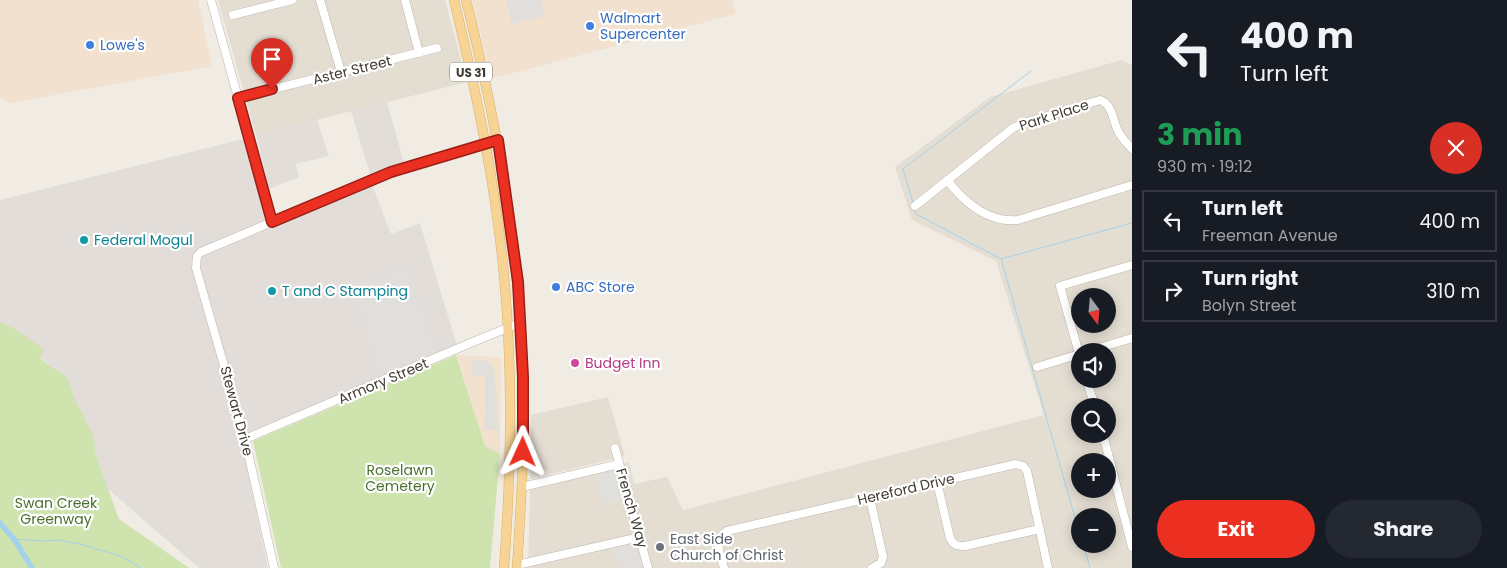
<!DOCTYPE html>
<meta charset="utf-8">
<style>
:root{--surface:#171b24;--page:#242831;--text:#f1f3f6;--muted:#9ea1a6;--line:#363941;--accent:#eb3021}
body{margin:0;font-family:Poppins,sans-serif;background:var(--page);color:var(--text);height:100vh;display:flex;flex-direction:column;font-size:19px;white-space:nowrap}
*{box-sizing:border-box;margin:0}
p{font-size:16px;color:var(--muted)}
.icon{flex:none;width:28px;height:28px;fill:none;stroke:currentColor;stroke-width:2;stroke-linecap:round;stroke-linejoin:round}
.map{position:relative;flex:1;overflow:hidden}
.drawer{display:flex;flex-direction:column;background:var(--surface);width:375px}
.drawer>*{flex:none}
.hud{background:#171b24;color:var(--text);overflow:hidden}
.needle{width:32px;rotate:164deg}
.controls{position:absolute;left:1071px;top:288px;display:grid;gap:10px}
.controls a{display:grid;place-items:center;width:45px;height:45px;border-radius:50%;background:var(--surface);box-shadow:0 2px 12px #0003;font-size:25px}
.pin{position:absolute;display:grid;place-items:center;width:42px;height:42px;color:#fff;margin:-51px -21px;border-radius:50% 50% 50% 0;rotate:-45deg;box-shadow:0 0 5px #0007}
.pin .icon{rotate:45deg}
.me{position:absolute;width:55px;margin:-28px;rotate:1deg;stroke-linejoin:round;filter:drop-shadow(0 0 4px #0008)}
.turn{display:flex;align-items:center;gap:18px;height:105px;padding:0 25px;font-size:22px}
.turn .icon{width:65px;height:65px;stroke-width:2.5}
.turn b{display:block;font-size:35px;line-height:42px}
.round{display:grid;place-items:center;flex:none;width:52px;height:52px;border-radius:26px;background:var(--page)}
.summary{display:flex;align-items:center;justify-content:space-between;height:85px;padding:0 25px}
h1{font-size:30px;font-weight:700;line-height:38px;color:#1e9e55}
.button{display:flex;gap:10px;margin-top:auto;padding:10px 25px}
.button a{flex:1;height:58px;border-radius:30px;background:var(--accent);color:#fff;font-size:20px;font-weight:700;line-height:58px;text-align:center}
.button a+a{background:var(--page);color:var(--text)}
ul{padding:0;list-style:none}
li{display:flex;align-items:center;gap:15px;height:62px;margin:0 10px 8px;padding:0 15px;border:2px solid var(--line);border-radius:0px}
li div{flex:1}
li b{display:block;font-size:19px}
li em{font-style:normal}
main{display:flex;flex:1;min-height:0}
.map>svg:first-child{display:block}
.residential{fill:#e4ddd2;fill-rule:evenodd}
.commercial{fill:#f2e1cf}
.industrial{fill:#e2ddd9}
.green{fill:#cfe3af}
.parking{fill:#e1dfdc}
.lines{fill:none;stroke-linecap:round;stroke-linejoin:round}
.stream{stroke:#a3d2ea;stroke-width:1}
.canal{stroke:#a3d2ea;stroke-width:5.5}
.minor-casing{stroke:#beb6aa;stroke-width:9}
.major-casing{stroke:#dab068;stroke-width:10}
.minor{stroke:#fff;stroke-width:8}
.major{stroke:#f7d496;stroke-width:9}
.route-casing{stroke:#991f15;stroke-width:12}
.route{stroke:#eb3021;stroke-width:9}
.shop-dot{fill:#3f7fe0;stroke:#fff;stroke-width:2}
.culture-dot{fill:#0f9aa8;stroke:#fff;stroke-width:2}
.hotel-dot{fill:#d1479c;stroke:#fff;stroke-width:2}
.worship-dot{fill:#6b7280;stroke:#fff;stroke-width:2}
.labels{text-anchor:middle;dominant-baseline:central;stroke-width:4.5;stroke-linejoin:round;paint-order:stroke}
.shield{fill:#fff;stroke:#7b7671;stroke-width:1}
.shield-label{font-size:12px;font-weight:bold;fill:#423c34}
.shop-label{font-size:14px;fill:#366cbe;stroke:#fff;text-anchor:start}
.street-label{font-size:14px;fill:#423c34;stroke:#fff}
.culture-label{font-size:14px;fill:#0d838f;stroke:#fff;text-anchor:start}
.hotel-label{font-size:14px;fill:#b23c85;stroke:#fff;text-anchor:start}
.park-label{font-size:14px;fill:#4a6f2c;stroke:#fff}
.worship-label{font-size:14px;fill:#5b616d;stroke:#fff;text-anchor:start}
</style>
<main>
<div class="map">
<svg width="1132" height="568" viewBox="0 0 1132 568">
<rect width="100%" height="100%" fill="#f0ece4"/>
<path class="residential" d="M 218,0 L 445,0 L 467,82 L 256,135 Z
M 1122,60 L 1132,65 L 1132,568 L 528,568 L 530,489 L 629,462 L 634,484 L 667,477 L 683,510 L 1044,415 L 996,261 L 912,220 L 895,167 L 990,97 ZM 1080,296 L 1108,296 L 1108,324 L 1080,324 ZM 1080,351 L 1108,351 L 1108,379 L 1080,379 ZM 1080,406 L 1108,406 L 1108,434 L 1080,434 ZM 1080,461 L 1108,461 L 1108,489 L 1080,489 ZM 1080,516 L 1108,516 L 1108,544 L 1080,544 Z
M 608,397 L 625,456 L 530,479 L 531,415 Z"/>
<path class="commercial" d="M 0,0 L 198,0 L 212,66 L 11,103 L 0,97 Z
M 472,0 L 732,0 L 736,14 L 506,75 L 491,78 Z
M 456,355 L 501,357 L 500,454 L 485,446 Z"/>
<path class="industrial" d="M 387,102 L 404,163 L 370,174 L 351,111 Z
M 317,120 L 329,156 L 296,164 L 299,177 L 269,189 L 256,135 Z
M 243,139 L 267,229 L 372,185 L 391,234 L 420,223 L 457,346 L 241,437 L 268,568 L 199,568 L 107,488 L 67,377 L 0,331 L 0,200 Z"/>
<path class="green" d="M 0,322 L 13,328 L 44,349 L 40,359 L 67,377 L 75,399 L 93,435 L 95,449 L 94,450 L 119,519 L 189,568 L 0,568 Z
M 456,355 L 485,446 L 500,454 L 490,568 L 281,568 L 253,441 Z"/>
<path class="parking" d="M 506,0 L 541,0 L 545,16 L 512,24 Z
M 404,269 L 436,350 L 379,374 L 357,289 Z
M 487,360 L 494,369 L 499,430 L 485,430 L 484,421 L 486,416 L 485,410 L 485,376 L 472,375 L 473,361 Z
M 613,468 L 617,470 L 625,499 L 604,505 L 595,472 Z
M 633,540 L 637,542 L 645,568 L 620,568 L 614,545 Z"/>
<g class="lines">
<path class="stream" d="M 913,203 L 903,169 L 1031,71
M 915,210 L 916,214 L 1001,259 L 1132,223
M 1001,259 L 1080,535
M 14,539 L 41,541 L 57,540 L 80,544 L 123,557 L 141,568
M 1083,544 L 1090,568"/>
<path class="canal" d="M 0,523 L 14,539 L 32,568"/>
<g class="minor-casing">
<path id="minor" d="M 211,0 L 272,221
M 320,0 L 341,72
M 405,0 L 419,53
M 233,15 L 292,0
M 238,98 L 437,48
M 947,180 C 964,202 988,223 1018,220 L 1132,185
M 915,206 L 1013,128 L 1024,123 L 1100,100 C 1113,104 1113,123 1119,133 C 1123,139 1127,144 1132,149
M 1089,351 L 1132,338
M 1080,357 L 1060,286 L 1132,265
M 1037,367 L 1080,354
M 1086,379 L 1095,406
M 1103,434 L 1132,547
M 245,439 L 480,339 L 520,323
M 615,448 L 648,568
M 937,482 L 950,538 C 953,545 957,546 965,546 L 1040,529
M 522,487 L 619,464
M 870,498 L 883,557 L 881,563 L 872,568
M 517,565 L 640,537
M 274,568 L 245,439 L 196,268 L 197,256 L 201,252 L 391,172 L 498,141
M 724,568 C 720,555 713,539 727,531 L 1016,464 L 1023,466 L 1027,471 L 1048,568"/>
</g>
<g class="major-casing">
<path id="major" d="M 454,0 C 477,95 497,190 505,287 C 513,381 511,475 504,568
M 466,0 C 497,124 520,250 523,378 C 525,442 521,505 517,568"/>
</g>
<use href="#minor" class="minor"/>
<use href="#major" class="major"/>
</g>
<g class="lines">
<g class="route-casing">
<path id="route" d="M 272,89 L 238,98 L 272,222 L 391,172 L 498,140 L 518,282 L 523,377 L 523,452"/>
</g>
<use href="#route" class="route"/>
</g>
<g class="shop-dot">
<circle cx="590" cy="26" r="5"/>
<circle cx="90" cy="45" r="5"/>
<circle cx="556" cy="287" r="5"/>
</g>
<g class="culture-dot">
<circle cx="84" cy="240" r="5"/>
<circle cx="272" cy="291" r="5"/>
</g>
<circle class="hotel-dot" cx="575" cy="363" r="5"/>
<circle class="worship-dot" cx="660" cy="547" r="5"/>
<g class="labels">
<rect class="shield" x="450" y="62.5" width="42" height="19" rx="4"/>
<g class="shield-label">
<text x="471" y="72">US 31</text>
</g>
<g class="shop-label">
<text x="600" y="18">Walmart<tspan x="600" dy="16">Supercenter</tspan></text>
<text x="100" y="45">Lowe's</text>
<text x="566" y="287">ABC Store</text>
</g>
<g class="street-label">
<text transform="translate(352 70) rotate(-14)">Aster Street</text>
<text transform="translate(1054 115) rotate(-18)">Park Place</text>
<text transform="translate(383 381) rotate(-23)">Armory Street</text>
<text transform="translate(237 411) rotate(75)">Stewart Drive</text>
<text transform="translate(906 489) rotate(-13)">Hereford Drive</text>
<text transform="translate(632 508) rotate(74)">French Way</text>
</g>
<g class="culture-label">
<text x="94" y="240">Federal Mogul</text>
<text x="282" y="291">T and C Stamping</text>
</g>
<g class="hotel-label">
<text x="585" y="363">Budget Inn</text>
</g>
<g class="park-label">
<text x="400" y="470">Roselawn<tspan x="400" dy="16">Cemetery</tspan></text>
<text x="56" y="503">Swan Creek<tspan x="56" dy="16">Greenway</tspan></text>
</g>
<g class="worship-label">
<text x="670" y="539">East Side<tspan x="670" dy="16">Church of Christ</tspan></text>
</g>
</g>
</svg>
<div class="controls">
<a><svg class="needle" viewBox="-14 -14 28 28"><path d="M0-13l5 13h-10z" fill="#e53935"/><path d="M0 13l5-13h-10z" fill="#9ea1a6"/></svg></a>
<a><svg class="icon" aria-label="sound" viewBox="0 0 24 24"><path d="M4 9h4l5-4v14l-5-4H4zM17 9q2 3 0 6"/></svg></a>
<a><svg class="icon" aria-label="search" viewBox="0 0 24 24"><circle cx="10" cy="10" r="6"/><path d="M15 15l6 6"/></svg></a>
<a>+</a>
<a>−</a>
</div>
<div class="pin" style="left:272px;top:89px;background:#d93025"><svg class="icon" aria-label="arrive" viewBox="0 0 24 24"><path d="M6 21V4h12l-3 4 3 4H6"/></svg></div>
<svg class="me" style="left:523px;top:452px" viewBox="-20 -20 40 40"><path d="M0-17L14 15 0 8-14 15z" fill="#eb3021" stroke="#fff" stroke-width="4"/></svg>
</div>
<section class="drawer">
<div class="hud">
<div class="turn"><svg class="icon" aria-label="left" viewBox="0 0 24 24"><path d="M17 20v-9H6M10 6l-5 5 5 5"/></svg><div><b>400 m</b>Turn left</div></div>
</div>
<div class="summary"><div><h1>3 min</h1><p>930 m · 19:12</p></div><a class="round" style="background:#d93025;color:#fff"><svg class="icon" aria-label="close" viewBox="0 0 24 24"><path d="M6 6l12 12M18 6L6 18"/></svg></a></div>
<ul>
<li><svg class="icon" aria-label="left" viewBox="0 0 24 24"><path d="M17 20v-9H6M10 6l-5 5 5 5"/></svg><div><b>Turn left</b><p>Freeman Avenue</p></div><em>400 m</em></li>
<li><svg class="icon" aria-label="right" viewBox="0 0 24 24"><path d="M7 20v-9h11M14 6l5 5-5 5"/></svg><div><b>Turn right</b><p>Bolyn Street</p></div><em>310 m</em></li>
</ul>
<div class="button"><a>Exit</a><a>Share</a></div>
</section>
</main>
